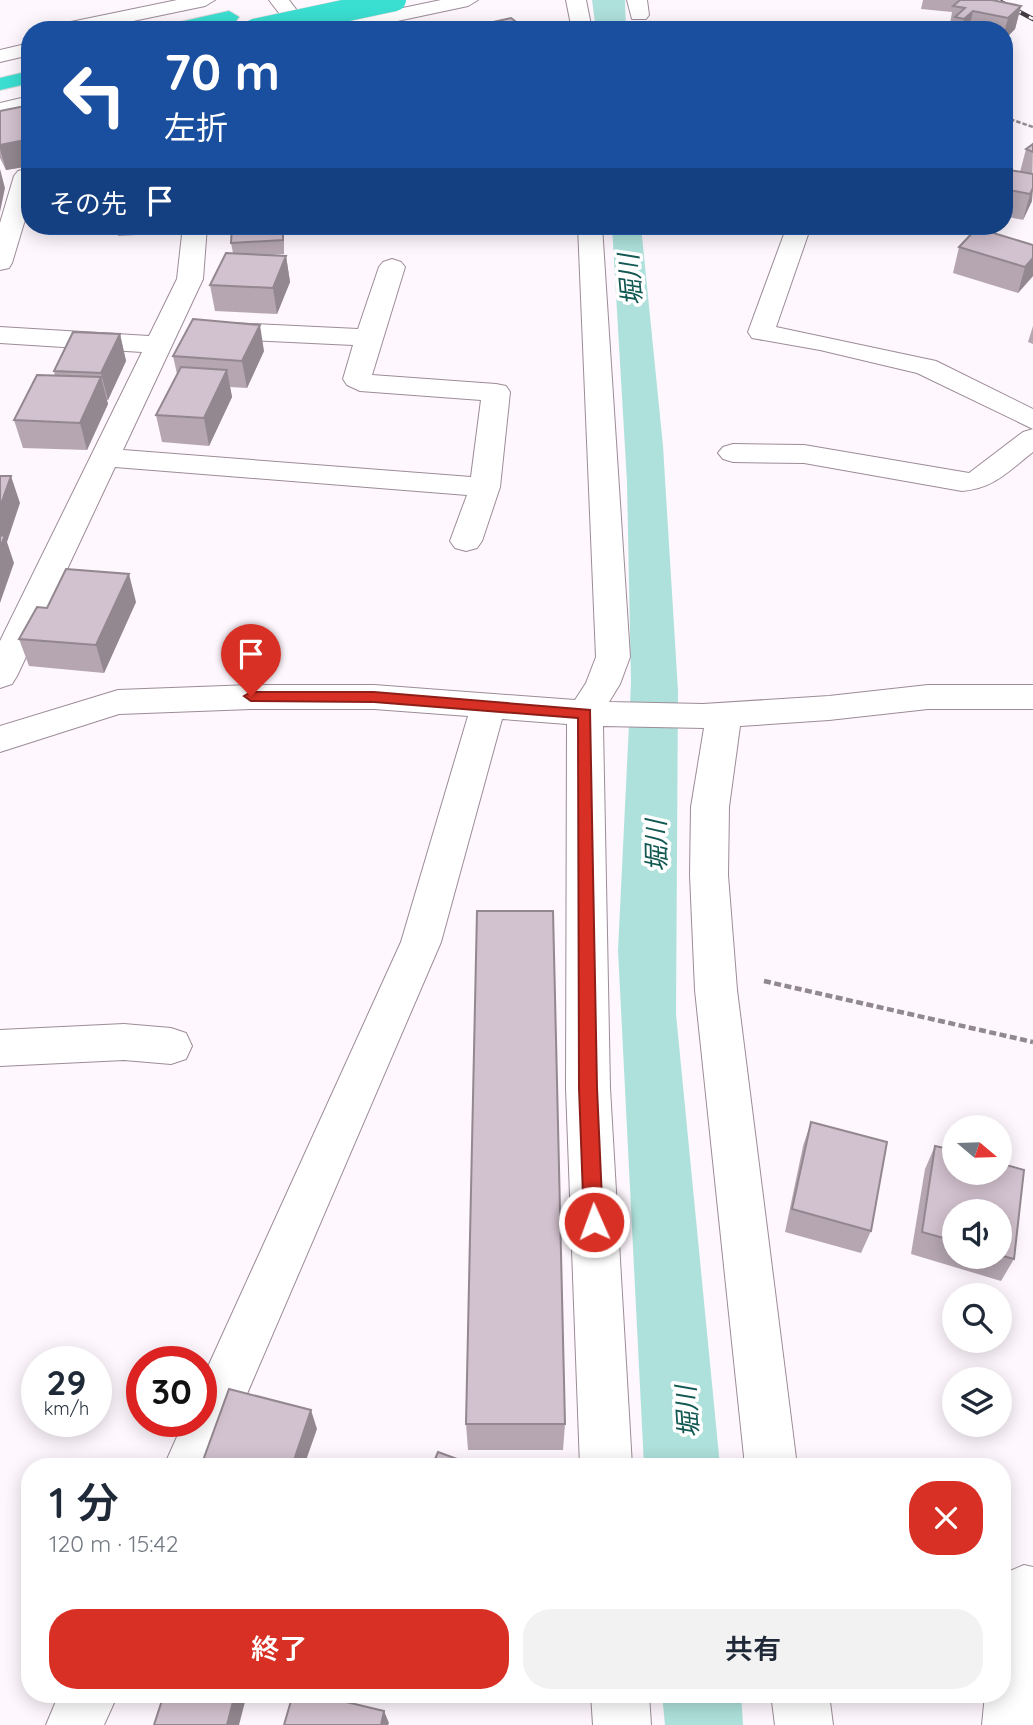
<!DOCTYPE html>
<html lang="ja">
<meta charset="utf-8">
<style>
:root{--surface:#fff;--page:#f2f2f3;--text:#1f2937;--muted:#747a83;--accent:#d93025}
body{margin:0;font-family:Quicksand,"Noto Sans JP",sans-serif;background:var(--page);color:var(--text);height:100vh;display:flex;flex-direction:column;font-size:26px;white-space:nowrap}
*{box-sizing:border-box;margin:0}
p{font-size:23px;color:var(--muted)}
.icon{flex:none;width:38px;height:38px;fill:none;stroke:currentColor;stroke-width:2;stroke-linecap:round;stroke-linejoin:round}
.map{position:relative;flex:1;overflow:hidden}
.details{position:absolute;left:21px;top:1458px;width:990px;height:245px;display:flex;flex-direction:column;background:var(--surface);border-radius:28px;box-shadow:0 4px 18px #0003}
.details>*{flex:none}
.hud{position:absolute;left:21px;top:21px;width:992px;height:214px;border-radius:28px;box-shadow:0 4px 18px #0003;background:#1a4fa0;color:#fff;overflow:hidden}
.needle{width:46px;rotate:109deg}
.fabs{position:absolute;left:942px;top:1115px;display:grid;gap:14px}
.fabs a{display:grid;place-items:center;width:70px;height:70px;border-radius:50%;background:var(--surface);box-shadow:0 4px 18px #0003;font-size:35px}
.speed{position:absolute;left:21px;top:1346px;display:flex;gap:14px;font-size:35px;font-weight:700;text-align:center}
.speed>*{display:grid;place-content:center;width:91px;height:91px;border-radius:50%;background:var(--surface);box-shadow:0 4px 18px #0003;line-height:1}
.speed small{font-size:18px;font-weight:400}
.speed .limit{border:10px solid #d22;background:#fff;color:#111}
.pin{position:absolute;display:grid;place-items:center;width:60px;height:60px;color:#fff;margin:-72px -30px;border-radius:50% 50% 50% 0;rotate:-45deg;box-shadow:0 0 7px #0007}
.pin .icon{rotate:45deg}
.me{position:absolute;width:77px;margin:-38px;rotate:358deg;stroke-linejoin:round;filter:drop-shadow(0 0 5px #0008)}
.turn{display:flex;align-items:center;gap:24px;height:147px;padding:0 28px;font-size:32px}
.turn .icon{width:91px;height:91px;stroke-width:2.5}
.turn b{display:block;font-size:49px;line-height:60px}
.then{display:flex;align-items:center;height:66px;padding:0 28px;background:#0003;gap:14px;font-size:26px}
.round{display:grid;place-items:center;flex:none;width:74px;height:74px;border-radius:28px;background:var(--page)}
.head{display:flex;align-items:center;justify-content:space-between;height:119px;padding:0 28px}
h1{font-size:42px;font-weight:600;line-height:52px}
.primary-button{display:flex;gap:14px;margin-top:auto;padding:14px 28px}
.primary-button a{flex:1;height:80px;border-radius:28px;background:var(--accent);color:#fff;font-size:28px;font-weight:600;line-height:80px;text-align:center}
.primary-button a+a{background:var(--page);color:var(--text)}
.map>svg:first-child{display:block}
.water{fill:#aee1db}
.lines{fill:none;stroke-linecap:round;stroke-linejoin:round}
.street-casing{stroke:#9c8c98;stroke-width:2}
.highway-casing{stroke:#d7d6d7;stroke-width:2}
.path-far1{stroke:#90898e;stroke-width:2.5;stroke-dasharray:4.5 2;stroke-linecap:butt}
.path{stroke:#90898e;stroke-width:4.5;stroke-dasharray:7 3.5;stroke-linecap:butt}
.street{fill:#fff;fill-rule:evenodd}
.highway{fill:#3adfd2;fill-rule:evenodd}
.rail-casing{stroke:#423c40;stroke-width:4.5}
.rail{stroke:#fff;stroke-width:2.5;stroke-dasharray:9;stroke-linecap:butt}
.highway-bridge-casing{stroke:#d7d6d7;stroke-width:23;stroke-linecap:butt}
.highway-bridge{stroke:#3adfd2;stroke-width:22}
.wall{fill:#b5a6b1;fill-rule:evenodd}
.shaded-wall{fill:#938790}
.building{fill:#d2c1ce;stroke:#938790;stroke-width:2}
.route{fill:#d93025;stroke:#8d1f18;stroke-width:2}
.labels{text-anchor:middle;dominant-baseline:central;stroke-width:7;stroke-linejoin:round;paint-order:stroke}
.water-label{font-size:26px;font-style:italic;fill:#125852;stroke:#fff}
</style>
<div class="map">
<svg width="1033" height="1725" viewBox="0 0 1033 1725">
<rect width="100%" height="100%" fill="#fef7fd"/>
<path class="water" d="M 592,0 L 625,0 L 626,30 L 596,30 Z
M 612,226 L 641,226 L 663,446 L 678,691 L 676,1014 L 720,1466 L 644,1466 L 618,950 L 631,683 L 627,482 Z
M 662,1694 L 741,1694 L 743,1725 L 665,1725 Z"/>
<g class="lines">
<g class="street-casing">
<path id="street" d="M 177,0 L 215,0 L 205,6 L 90,30 L 51,30 L 61,24 Z
M 269,0 L 289,0 L 312,30 L 292,30 Z
M 441,0 L 478,0 L 468,6 L 355,30 L 316,30 L 326,24 Z
M 566,0 L 586,0 L 592,30 L 572,30 Z
M 627,0 L 647,0 L 649,15 L 646,19 L 632,19 Z
M 30,43 L 30,55 L 0,62 L 0,50 Z
M 30,96 L 30,108 L 0,115 L 0,103 Z
M 26,169 L 30,170 L 30,203 L 12,263 L 9,268 L 0,270 L 0,223 L 14,176 L 18,171 Z
M 183,226 L 207,226 L 203,279 L 123,450 L 471,477 L 481,400 L 360,391 L 347,385 L 343,379 L 353,345 L 209,338 L 200,336 L 196,330 L 200,324 L 209,322 L 358,329 L 379,267 L 383,262 L 392,259 L 401,262 L 405,267 L 372,375 L 496,384 L 506,386 L 510,392 L 500,487 L 482,541 L 477,548 L 466,551 L 455,548 L 450,541 L 467,495 L 115,467 L 17,676 L 12,684 L 0,688 L 0,641 L 142,352 L 0,343 L 0,327 L 149,336 L 177,279 Z
M 578,226 L 602,226 L 630,657 L 620,684 L 609,702 L 703,704 L 829,696 L 928,685 L 1033,685 L 1033,709 L 928,709 L 829,720 L 740,726 L 729,807 L 728,875 L 737,990 L 797,1466 L 745,1466 L 695,990 L 690,875 L 691,807 L 704,728 L 603,726 L 610,1088 L 632,1466 L 580,1466 L 566,1088 L 567,724 L 502,719 L 441,942 L 216,1466 L 164,1466 L 184,1421 L 201,1421 L 201,1382 L 401,942 L 468,716 L 374,709 L 251,709 L 119,714 L 0,752 L 0,726 L 118,690 L 251,685 L 374,685 L 575,700 L 586,683 L 596,657 Z
M 787,226 L 811,226 L 776,327 L 936,361 L 1033,409 L 1033,429 L 917,373 L 820,350 L 752,338 L 748,332 Z
M 1033,429 L 1033,452 C 1009,471 993,489 962,491 L 804,463 L 733,462 L 723,459 L 718,453 L 723,447 L 733,444 L 804,445 L 969,473 L 1023,432 Z
M 124,1024 L 171,1028 L 186,1033 L 192,1046 L 186,1059 L 171,1064 L 124,1060 L 0,1066 L 0,1030 Z
M 1024,1565 L 1033,1567 L 1033,1725 L 982,1725 L 985,1694 L 1003,1694 L 1003,1577 L 1005,1573 Z
M 59,1694 L 118,1694 L 104,1725 L 46,1725 Z
M 591,1694 L 649,1694 L 651,1725 L 593,1725 Z
M 771,1694 L 829,1694 L 833,1725 L 775,1725 Z"/>
</g>
<g class="highway-casing">
<path id="highway" d="M 229,11 L 239,17 L 236,21 L 197,30 L 159,30 L 162,26 Z
M 30,71 L 30,83 L 0,90 L 0,78 Z"/>
</g>
<path class="path-far1" d="M 1004,117 L 1033,127"/>
<path class="path" d="M 764,981 L 1033,1042"/>
<use href="#street" class="street"/>
<use href="#highway" class="highway"/>
<g class="rail-casing">
<path id="rail" d="M 997,0 L 1033,19"/>
</g>
<use href="#rail" class="rail"/>
<g class="highway-bridge-casing">
<path id="highway-bridge" d="M 254,30 L 395,0"/>
</g>
<use href="#highway-bridge" class="highway-bridge"/>
</g>
<path class="wall" d="M 923,0 L 992,0 L 1021,6 L 1015,29 L 1004,40 L 1004,30 L 949,30 L 952,12 L 921,9 Z
M 30,105 L 30,166 L 6,170 L 0,158 L 0,111 Z
M 1033,144 L 1032,201 L 1023,220 L 1004,216 L 1004,169 L 1020,172 L 1026,149 Z
M 30,178 L 30,197 L 26,184 Z
M 50,226 L 92,226 L 90,230 L 51,229 Z
M 116,226 L 177,226 L 177,233 L 118,236 Z
M 232,226 L 242,226 L 242,228 L 253,227 L 254,226 L 284,226 L 284,254 L 270,255 L 286,256 L 290,282 L 277,314 L 215,311 L 210,285 L 233,253 L 231,243 Z
M 1033,245 L 1033,276 L 1018,293 L 953,273 L 959,247 Z
M 1033,326 L 1033,344 L 1028,342 Z
M 120,334 L 126,361 L 108,400 L 107,400 L 108,404 L 87,450 L 23,448 L 14,420 L 55,376 L 54,371 Z
M 264,351 L 247,388 L 230,387 L 232,397 L 209,446 L 162,442 L 156,415 L 177,374 L 173,356 Z
M 136,602 L 104,673 L 29,666 L 19,639 L 47,608 Z
M 811,1122 L 871,1231 L 861,1253 L 785,1232 L 803,1146 Z
M 935,1146 L 954,1150 L 954,1172 L 999,1172 L 999,1163 L 1024,1170 L 1014,1259 L 1001,1281 L 911,1254 L 925,1169 ZM 954,1211 L 999,1211 L 999,1256 L 954,1256 Z
M 466,1424 L 565,1424 L 563,1450 L 468,1450 Z"/>
<path class="shaded-wall" d="M 1021,6 L 1015,29 L 1004,40 L 1004,33 L 1008,18 Z
M 973,11 L 969,30 L 962,30 L 964,19 Z
M 30,139 L 30,166 L 6,170 L 0,149 L 0,145 Z
M 0,169 L 5,188 L 0,212 Z
M 1033,188 L 1032,201 L 1023,220 L 1030,194 Z
M 286,256 L 290,282 L 277,314 L 273,288 Z
M 1033,258 L 1033,276 L 1018,293 L 1025,267 Z
M 260,325 L 264,351 L 247,388 L 242,361 Z
M 120,334 L 126,361 L 108,400 L 101,373 Z
M 227,370 L 232,397 L 209,446 L 204,418 Z
M 101,377 L 108,404 L 87,450 L 80,423 Z
M 11,476 L 20,503 L 7,542 L 14,563 L 0,603 L 0,507 Z
M 129,574 L 136,602 L 104,673 L 96,645 Z
M 311,1410 L 317,1429 L 304,1466 L 292,1466 Z
M 235,1694 L 247,1694 L 239,1725 L 227,1725 Z
M 384,1711 L 389,1723 L 388,1725 L 381,1725 Z"/>
<path class="building" d="M 960,0 L 992,0 L 1021,6 L 1008,18 L 973,11 L 964,19 L 955,17 L 965,8 L 953,6 Z
M 511,18 L 527,30 L 457,30 Z
M 955,24 L 980,30 L 949,30 Z
M 30,105 L 30,139 L 0,145 L 0,111 Z
M 1033,144 L 1033,152 L 1026,149 Z
M 1004,169 L 1033,174 L 1033,188 L 1030,194 L 1004,189 Z
M 232,226 L 241,226 L 241,228 L 253,227 L 254,226 L 283,226 L 283,240 L 231,243 Z
M 977,228 L 1033,245 L 1033,258 L 1025,267 L 959,247 Z
M 226,253 L 286,256 L 273,288 L 210,285 Z
M 193,319 L 260,325 L 242,361 L 173,356 Z
M 73,332 L 120,334 L 101,373 L 54,371 Z
M 181,367 L 227,370 L 204,418 L 156,415 Z
M 37,375 L 101,377 L 80,423 L 14,420 Z
M 0,476 L 11,476 L 0,507 Z
M 5,535 L 0,548 L 0,536 Z
M 66,569 L 129,574 L 96,645 L 19,639 L 37,607 L 47,608 Z
M 477,911 L 553,911 L 565,1424 L 466,1424 Z
M 811,1122 L 887,1142 L 871,1231 L 792,1209 Z
M 935,1146 L 954,1150 L 954,1172 L 999,1172 L 999,1163 L 1024,1170 L 1014,1259 L 999,1255 L 999,1211 L 954,1211 L 954,1241 L 922,1232 Z
M 229,1389 L 311,1410 L 292,1466 L 201,1466 Z
M 438,1452 L 476,1466 L 432,1466 Z
M 164,1694 L 235,1694 L 227,1725 L 154,1725 Z
M 293,1694 L 313,1694 L 384,1711 L 381,1725 L 284,1725 Z"/>
<path class="route" d="M 251,692 L 374,692 L 590,710 L 597,1088 L 603,1222 L 600,1228 L 594,1231 L 587,1228 L 584,1222 L 579,1088 L 578,718 L 374,702 L 251,701 L 244,696 Z"/>
<g class="labels">
<g class="water-label">
<text transform="translate(630 280) rotate(-95)">堀川</text>
<text transform="translate(656 846) rotate(-91)">堀川</text>
<text transform="translate(687 1412) rotate(-94)">堀川</text>
</g>
</g>
</svg>
<div class="fabs">
<a><svg class="needle" viewBox="-14 -14 28 28"><path d="M0-13l5 13h-10z" fill="#e53935"/><path d="M0 13l5-13h-10z" fill="#747a83"/></svg></a>
<a><svg class="icon" aria-label="sound" viewBox="0 0 24 24"><path d="M4 9h4l5-4v14l-5-4H4zM17 9q2 3 0 6"/></svg></a>
<a><svg class="icon" aria-label="search" viewBox="0 0 24 24"><circle cx="10" cy="10" r="6"/><path d="M15 15l6 6"/></svg></a>
<a><svg class="icon" aria-label="layers" viewBox="0 0 24 24"><path d="M12 4l9 5-9 5-9-5zM3 14l9 5 9-5"/></svg></a>
</div>
<div class="speed"><div>29<small>km/h</small></div><div class="limit">30</div></div>
<div class="pin" style="left:251px;top:696px;background:#d93025"><svg class="icon" aria-label="arrive" viewBox="0 0 24 24"><path d="M6 21V4h12l-3 4 3 4H6"/></svg></div>
<svg class="me" style="left:594px;top:1222px" viewBox="-20 -20 40 40"><circle r="17" fill="#d93025" stroke="#fff" stroke-width="3"/><path d="M0-11L8 9 0 5-8 9z" fill="#fff"/></svg>
<div class="hud">
<div class="turn"><svg class="icon" aria-label="left" viewBox="0 0 24 24"><path d="M17 20v-9H6M10 6l-5 5 5 5"/></svg><div><b>70 m</b>左折</div></div>
<div class="then">その先<svg class="icon" aria-label="arrive" viewBox="0 0 24 24"><path d="M6 21V4h12l-3 4 3 4H6"/></svg></div>
</div>
<section class="details">
<div class="head"><div><h1>1 分</h1><p>120 m · 15:42</p></div><a class="round" style="background:#d93025;color:#fff"><svg class="icon" aria-label="close" viewBox="0 0 24 24"><path d="M6 6l12 12M18 6L6 18"/></svg></a></div>
<div class="primary-button"><a>終了</a><a>共有</a></div>
</section>
</div>
